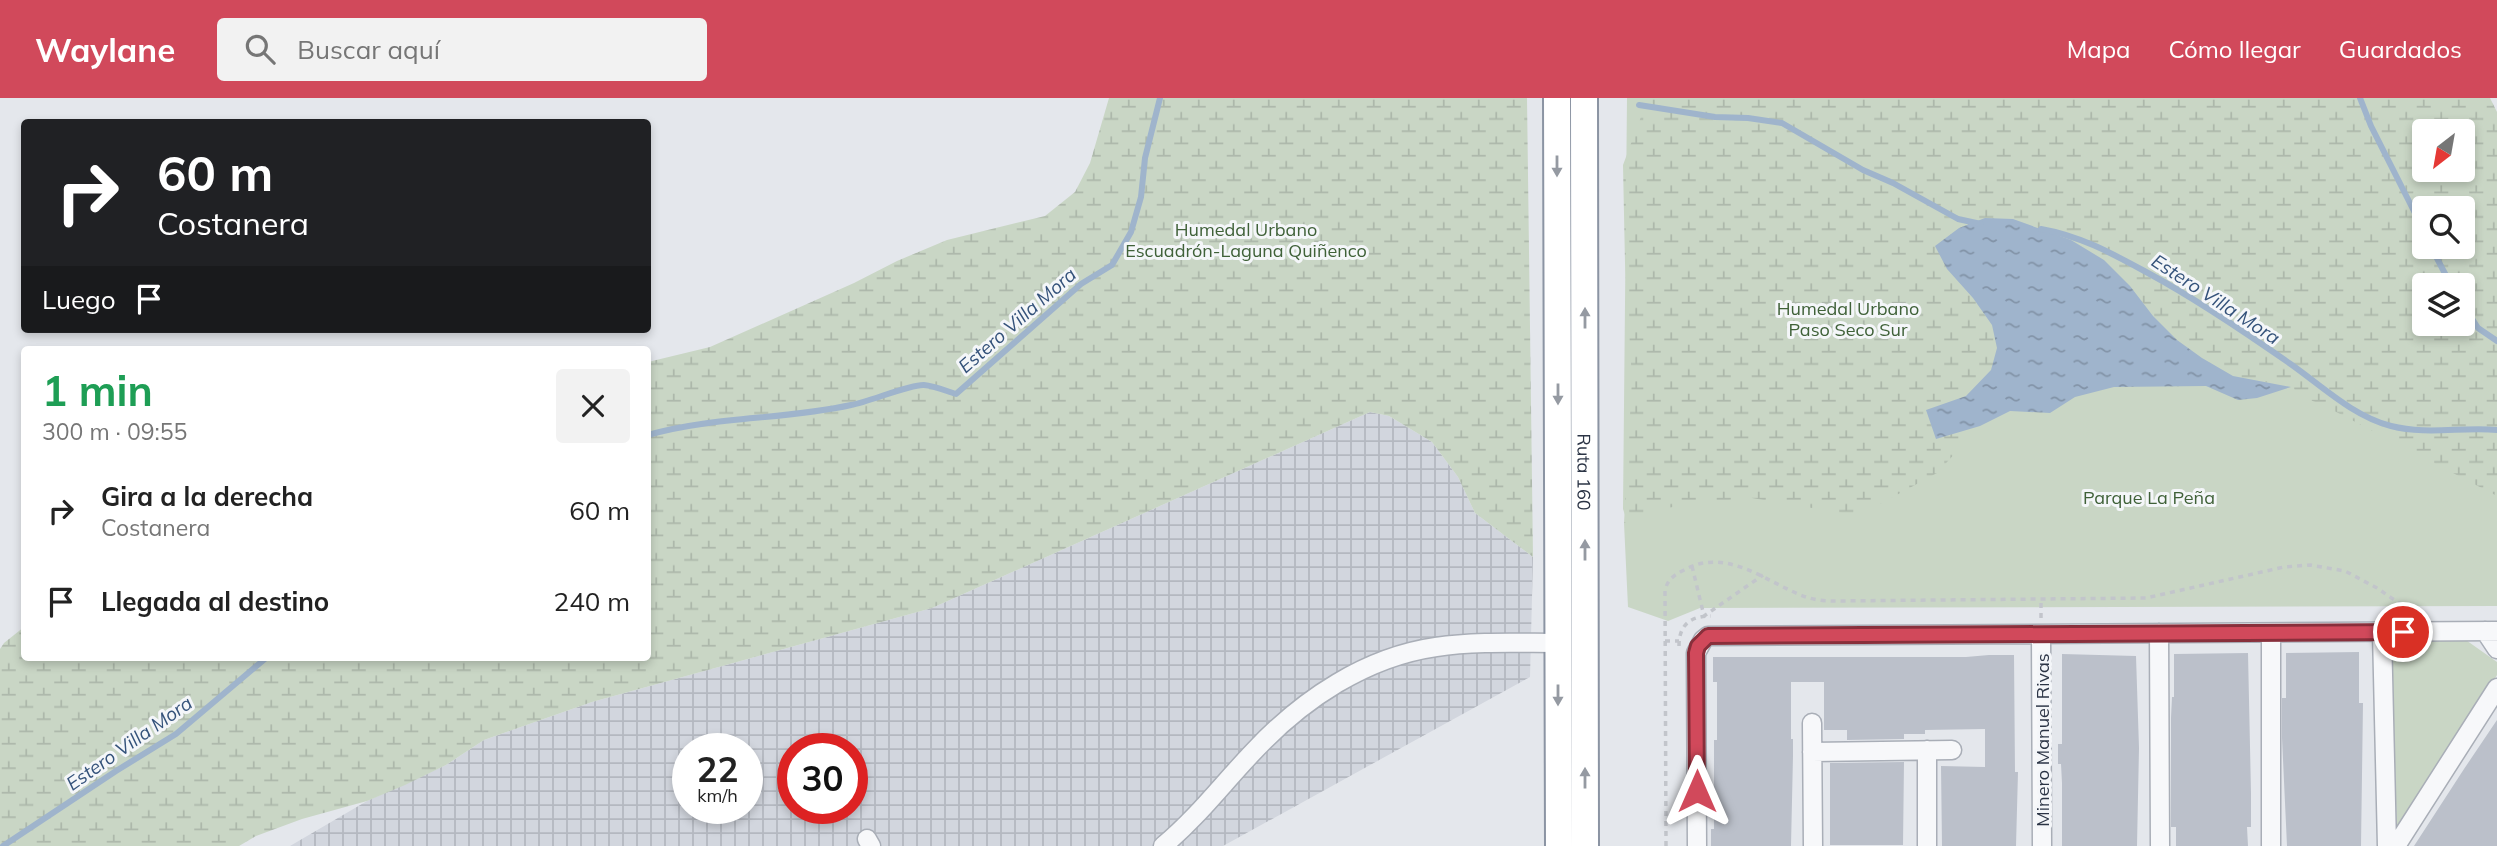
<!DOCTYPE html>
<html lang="es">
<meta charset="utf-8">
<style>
:root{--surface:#fff;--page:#f2f2f2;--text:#222;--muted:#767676;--accent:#d1495b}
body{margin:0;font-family:Mulish,sans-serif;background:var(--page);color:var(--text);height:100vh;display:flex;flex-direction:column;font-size:26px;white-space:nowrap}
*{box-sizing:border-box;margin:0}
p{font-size:23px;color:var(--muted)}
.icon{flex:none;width:38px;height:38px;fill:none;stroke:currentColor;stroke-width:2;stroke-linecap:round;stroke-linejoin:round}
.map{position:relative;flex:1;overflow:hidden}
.drawer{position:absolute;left:21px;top:248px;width:630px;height:315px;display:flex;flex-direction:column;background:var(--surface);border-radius:7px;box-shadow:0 4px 10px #0003}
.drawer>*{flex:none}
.top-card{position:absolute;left:21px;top:21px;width:630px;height:214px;border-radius:7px;box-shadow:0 4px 10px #0003;background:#202124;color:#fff;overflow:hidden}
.needle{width:46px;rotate:211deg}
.fabs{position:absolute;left:2412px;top:21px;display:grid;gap:14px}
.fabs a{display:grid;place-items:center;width:63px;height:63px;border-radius:7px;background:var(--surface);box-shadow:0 4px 10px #0003;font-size:35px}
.speed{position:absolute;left:672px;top:635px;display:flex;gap:14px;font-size:35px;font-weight:700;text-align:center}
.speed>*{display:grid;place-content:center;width:91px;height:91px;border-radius:50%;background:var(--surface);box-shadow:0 4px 10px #0003;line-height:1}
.speed small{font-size:18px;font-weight:400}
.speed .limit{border:10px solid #d22;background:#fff;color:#111}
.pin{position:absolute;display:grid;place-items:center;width:60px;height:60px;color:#fff;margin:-30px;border:4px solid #fff;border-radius:50%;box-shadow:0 2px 7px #0007}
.me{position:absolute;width:77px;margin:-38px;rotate:0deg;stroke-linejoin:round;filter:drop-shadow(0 0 5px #0008)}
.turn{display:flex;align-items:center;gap:24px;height:147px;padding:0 21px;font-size:32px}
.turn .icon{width:91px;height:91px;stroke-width:2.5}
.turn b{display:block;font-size:49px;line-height:60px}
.then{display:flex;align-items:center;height:66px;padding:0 21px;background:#0003;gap:14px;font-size:26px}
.round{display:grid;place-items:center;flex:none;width:74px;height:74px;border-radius:7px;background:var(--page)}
.overview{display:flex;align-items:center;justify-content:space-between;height:119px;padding:0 21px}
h1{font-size:42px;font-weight:700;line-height:52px;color:#1e9e55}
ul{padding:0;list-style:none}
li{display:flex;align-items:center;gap:21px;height:91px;padding:0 21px}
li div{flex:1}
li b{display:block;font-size:26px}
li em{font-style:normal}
header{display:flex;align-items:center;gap:42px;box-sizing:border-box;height:98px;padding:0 35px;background:var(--accent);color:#fff}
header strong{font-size:33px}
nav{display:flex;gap:38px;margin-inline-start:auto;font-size:24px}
.search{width:490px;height:63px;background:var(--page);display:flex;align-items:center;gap:18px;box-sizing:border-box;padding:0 24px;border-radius:7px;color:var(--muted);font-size:26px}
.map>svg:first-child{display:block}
.industrial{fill:url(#industrial-grid);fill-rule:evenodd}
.green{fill:#c9d6c5;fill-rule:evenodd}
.wetland{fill:url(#wetland-marsh);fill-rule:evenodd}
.water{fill:url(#water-ripples)}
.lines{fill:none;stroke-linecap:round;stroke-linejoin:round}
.stream{stroke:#9fb4cc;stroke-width:6}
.building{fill:#bbc0ca}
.minor-casing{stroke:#a9aeb7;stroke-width:21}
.highway-casing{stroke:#8b94a3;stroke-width:30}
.path{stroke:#c2c5cb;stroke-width:3.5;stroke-dasharray:5 5;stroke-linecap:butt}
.minor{stroke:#f7f8fa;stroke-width:18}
.highway{stroke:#fff;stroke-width:26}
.oneway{fill:#959aa2}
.route-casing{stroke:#882f3b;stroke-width:18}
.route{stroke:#d1495b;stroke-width:12}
.labels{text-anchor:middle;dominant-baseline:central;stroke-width:6;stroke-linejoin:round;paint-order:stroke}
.park-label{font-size:18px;fill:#3f6138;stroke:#f4f6f9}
.street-label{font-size:18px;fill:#2b3445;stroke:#f4f6f9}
.water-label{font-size:19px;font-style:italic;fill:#34527a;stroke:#f4f6f9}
</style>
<header>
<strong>Waylane</strong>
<div class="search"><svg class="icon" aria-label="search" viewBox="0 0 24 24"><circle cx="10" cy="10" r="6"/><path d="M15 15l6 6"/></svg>Buscar aquí</div>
<nav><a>Mapa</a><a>Cómo llegar</a><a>Guardados</a></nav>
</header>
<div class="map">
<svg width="2497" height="748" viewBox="0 0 2497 748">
<defs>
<pattern id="industrial-grid" width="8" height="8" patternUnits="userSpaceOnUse" patternTransform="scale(1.75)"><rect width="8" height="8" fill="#d2d6de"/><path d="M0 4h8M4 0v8" fill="none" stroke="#b4b8c0"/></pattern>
<pattern id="wetland-marsh" width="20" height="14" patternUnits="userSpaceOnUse" patternTransform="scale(1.75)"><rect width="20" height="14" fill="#c9d6c5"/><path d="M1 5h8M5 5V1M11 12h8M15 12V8" fill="none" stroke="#adb8ab"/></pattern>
<pattern id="water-ripples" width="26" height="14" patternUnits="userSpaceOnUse" patternTransform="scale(1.75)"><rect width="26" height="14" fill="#9fb4cc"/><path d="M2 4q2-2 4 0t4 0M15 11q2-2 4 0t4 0" fill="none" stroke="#8293a7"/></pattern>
</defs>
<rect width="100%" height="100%" fill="#e4e7ec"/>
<path class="industrial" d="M 1370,314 L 1389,318 L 1432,344 L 1458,379 L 1475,415 L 1533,459 L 1530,579 L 1223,748 L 290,748 L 367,703 L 446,667 L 484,642 L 592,604 L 932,510 ZM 688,651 L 747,651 L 747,710 L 688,710 ZM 793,651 L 852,651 L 852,710 L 793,710 Z"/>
<path class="green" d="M 1627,0 L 2482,0 L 2497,31 L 2497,508 L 1700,510 L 1668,523 L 1628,509 L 1624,425 L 1627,423 L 1623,411 ZM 2424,33 L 2462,33 L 2462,72 L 2424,72 ZM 2424,110 L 2462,110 L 2462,149 L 2424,149 ZM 2424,187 L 2462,187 L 2462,226 L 2424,226 Z
M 2463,540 L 2497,564 L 2497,577 L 2397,734 L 2391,544 Z"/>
<path class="wetland" d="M 1109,0 L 1527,0 L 1533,459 L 1475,415 L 1458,379 L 1432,344 L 1389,318 L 1370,314 L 932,510 L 592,604 L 484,642 L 446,667 L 405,687 L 367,703 L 302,721 L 256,738 L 239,748 L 0,748 L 0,551 L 4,545 L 24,529 L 24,560 L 648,560 L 648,264 L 710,249 L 854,185 L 897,163 L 947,142 L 1045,118 L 1075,94 L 1090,65 Z
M 1648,0 L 2490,0 L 2497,14 L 2497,398 L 2321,306 L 2307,301 L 2291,289 L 2233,278 L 2202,260 L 2177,242 L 2153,218 L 2130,188 L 2104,162 L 2071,142 L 1973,200 L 1992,227 L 1997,250 L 1991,272 L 1966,298 L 1926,312 L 1936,340 L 1980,328 L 1937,375 L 1871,411 L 1848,416 L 1752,400 L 1694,405 L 1662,411 L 1624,425 L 1632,282 L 1625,165 L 1623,67 ZM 2424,33 L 2462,33 L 2462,72 L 2424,72 ZM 2424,110 L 2462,110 L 2462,149 L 2424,149 ZM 2424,187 L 2462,187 L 2462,226 L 2424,226 Z"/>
<path class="water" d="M 1985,120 L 2013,121 L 2071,142 L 2104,162 L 2130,188 L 2153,218 L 2177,242 L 2202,260 L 2233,278 L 2291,289 L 2257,300 L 2238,302 L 2206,288 L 2114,289 L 2075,299 L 2050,315 L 2010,313 L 1980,328 L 1936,341 L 1926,312 L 1966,298 L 1991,272 L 1997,250 L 1992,227 L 1973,200 L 1947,171 L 1935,148 L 1959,130 Z"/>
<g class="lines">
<path class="stream" d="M 2360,0 L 2371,28 L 2424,133
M 1639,7 L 1715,19 L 1748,20 L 1782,25 L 1863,72 L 1893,85 L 1958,121 L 1981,126
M 2041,131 C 2081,138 2113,156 2148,175 C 2198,202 2245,234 2292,267 C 2323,289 2353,318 2391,328 C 2426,337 2461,329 2497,332
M 2431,149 L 2451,187
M 2462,205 L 2478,230 L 2497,243
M 648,337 C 714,318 784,322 851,307 C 869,304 910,286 924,287 C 935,288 946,293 956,296 L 1081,186 L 1112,167 L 1131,134 L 1141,99 L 1145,60 L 1160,0
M 3,748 L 116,673 L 176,636 L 266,560"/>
</g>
<path class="building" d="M 2359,554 L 2359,605 L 2363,605 L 2361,748 L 2287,748 L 2282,640 L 2282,600 L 2286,600 L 2286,555 Z
M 2248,555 L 2251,695 L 2251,729 L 2247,729 L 2248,748 L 2176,748 L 2176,729 L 2171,729 L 2171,620 L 2172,599 L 2174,599 L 2174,556 Z
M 2062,556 L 2136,558 L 2139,650 L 2137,748 L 2062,748 L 2062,685 L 2061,666 L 2058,666 L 2058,646 L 2062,646 Z
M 1989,557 L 2014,557 L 2015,674 L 2018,674 L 2016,748 L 1942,748 L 1941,668 L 1985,669 L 1985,631 L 1925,632 L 1925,636 L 1904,636 L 1904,641 L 1847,642 L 1847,632 L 1824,632 L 1824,584 L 1791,584 L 1791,641 L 1793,641 L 1793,658 L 1791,748 L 1711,748 L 1711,731 L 1714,731 L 1714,642 L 1717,642 L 1717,584 L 1713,584 L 1713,559 L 1966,559 Z
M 2497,622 L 2497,748 L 2414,748 L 2464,671 Z
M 1904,664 L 1903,747 L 1830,747 L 1830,665 Z"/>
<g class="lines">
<g class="minor-casing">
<path id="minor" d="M 2485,533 L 2497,551
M 2382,534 L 2387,748
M 2159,535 L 2160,748
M 2271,535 L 2271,748
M 2041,536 L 2042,748
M 1812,625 L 1813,748
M 1927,652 L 1927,748
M 1812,654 L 1952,652
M 867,741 L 871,748
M 1163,748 C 1198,719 1224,684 1255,652 C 1303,601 1366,559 1436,549 C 1476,543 1518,545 1558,545
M 1697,748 L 1696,555 L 1703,542 L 1708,538 L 2497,533
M 2396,748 L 2497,590"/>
</g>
<g class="highway-casing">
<g id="highway">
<path d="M 1557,0 L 1559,748"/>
<path id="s1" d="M 1584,0 L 1585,748"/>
</g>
</g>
<path class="path" d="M 1692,468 L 1704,518 L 1763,477
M 2041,520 L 2041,501
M 1665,543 L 1679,543
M 1679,548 C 1679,527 1690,518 1711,518
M 1666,748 L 1665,493 C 1667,482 1673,478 1682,473 C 1727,447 1766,485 1806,499 C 1815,502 1825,503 1834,503 L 2146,500 L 2284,469 L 2310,467 L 2345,473 L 2377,490 L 2412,514"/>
<use href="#minor" class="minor"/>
<use href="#highway" class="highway"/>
</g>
<defs><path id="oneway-solid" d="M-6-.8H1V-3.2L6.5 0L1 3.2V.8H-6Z" transform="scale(1.75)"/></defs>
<g class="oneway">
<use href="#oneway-solid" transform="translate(1557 68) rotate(90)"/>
<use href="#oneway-solid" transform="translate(1585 220) rotate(-90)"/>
<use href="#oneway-solid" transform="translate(1558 296) rotate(90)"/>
<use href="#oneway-solid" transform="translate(1585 452) rotate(-90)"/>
<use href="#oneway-solid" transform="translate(1558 597) rotate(90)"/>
<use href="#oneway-solid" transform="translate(1585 680) rotate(-90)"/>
</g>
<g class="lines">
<g class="route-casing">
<path id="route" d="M 1697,693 L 1696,555 L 1698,548 L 1708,538 L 2403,534"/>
</g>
<use href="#route" class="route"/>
</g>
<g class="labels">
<g class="park-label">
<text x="1246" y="131">Humedal Urbano<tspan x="1246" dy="21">Escuadrón-Laguna Quiñenco</tspan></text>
<text x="1848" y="210">Humedal Urbano<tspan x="1848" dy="21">Paso Seco Sur</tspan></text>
<text x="2149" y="399">Parque La Peña</text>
</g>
<g class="street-label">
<text stroke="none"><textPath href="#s1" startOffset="374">Ruta 160</textPath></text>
<text transform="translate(2042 642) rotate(-90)">Minero Manuel Rivas</text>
</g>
<g class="water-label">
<text transform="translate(2216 201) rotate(33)">Estero Villa Mora</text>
<text transform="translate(1017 222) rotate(-41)">Estero Villa Mora</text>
<text transform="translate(129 645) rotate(-35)">Estero Villa Mora</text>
</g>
</g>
</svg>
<div class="fabs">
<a><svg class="needle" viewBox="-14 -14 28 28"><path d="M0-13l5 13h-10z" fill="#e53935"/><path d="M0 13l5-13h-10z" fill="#767676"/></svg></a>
<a><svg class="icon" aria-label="search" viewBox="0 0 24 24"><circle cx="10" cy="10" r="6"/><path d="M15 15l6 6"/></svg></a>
<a><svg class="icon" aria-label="layers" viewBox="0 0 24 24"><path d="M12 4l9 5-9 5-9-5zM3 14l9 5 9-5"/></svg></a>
</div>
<div class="speed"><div>22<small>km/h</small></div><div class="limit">30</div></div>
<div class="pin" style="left:2403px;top:534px;background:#d93025"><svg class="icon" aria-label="arrive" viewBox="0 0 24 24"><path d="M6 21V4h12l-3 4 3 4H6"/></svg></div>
<svg class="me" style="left:1697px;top:693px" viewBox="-20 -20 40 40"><path d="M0-17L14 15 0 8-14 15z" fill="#d1495b" stroke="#fff" stroke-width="4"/></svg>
<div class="top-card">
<div class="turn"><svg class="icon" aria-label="right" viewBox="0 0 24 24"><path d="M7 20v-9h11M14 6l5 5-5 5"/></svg><div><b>60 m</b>Costanera</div></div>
<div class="then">Luego<svg class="icon" aria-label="arrive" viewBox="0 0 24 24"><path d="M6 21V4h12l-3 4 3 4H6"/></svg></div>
</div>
<section class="drawer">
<div class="overview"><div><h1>1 min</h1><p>300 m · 09:55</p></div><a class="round"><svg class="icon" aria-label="close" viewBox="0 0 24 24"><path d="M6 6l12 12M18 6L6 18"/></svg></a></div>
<ul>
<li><svg class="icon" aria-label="right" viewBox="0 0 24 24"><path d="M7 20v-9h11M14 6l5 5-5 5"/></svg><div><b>Gira a la derecha</b><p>Costanera</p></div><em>60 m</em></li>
<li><svg class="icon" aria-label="arrive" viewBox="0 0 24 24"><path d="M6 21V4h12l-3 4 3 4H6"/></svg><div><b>Llegada al destino</b></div><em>240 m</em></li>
</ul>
</section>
</div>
